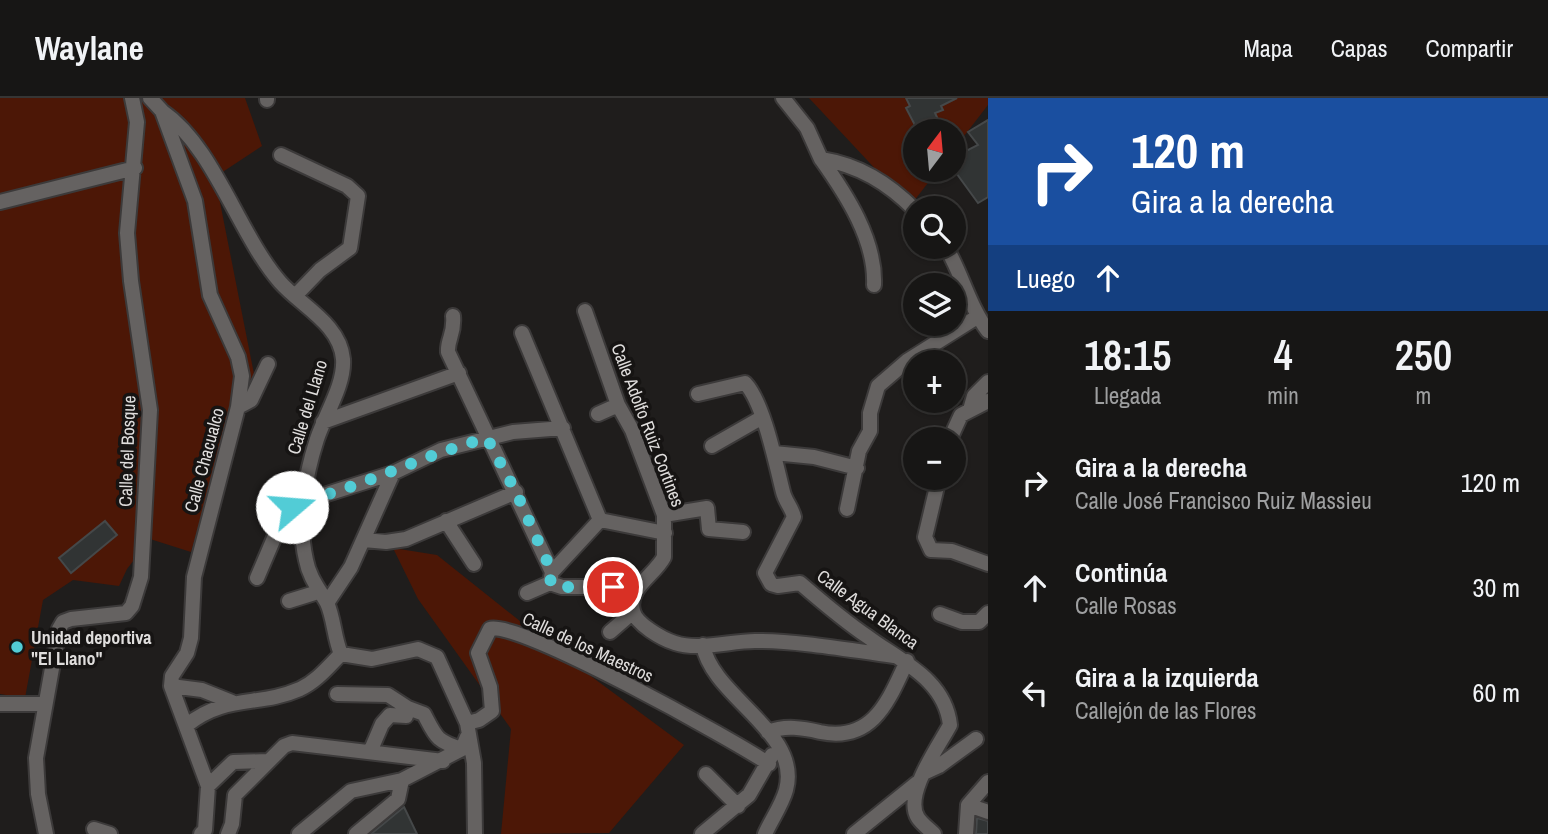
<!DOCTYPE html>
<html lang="es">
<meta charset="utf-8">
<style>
:root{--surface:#171615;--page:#201f1e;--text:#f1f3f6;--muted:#9e9fa0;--line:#363534}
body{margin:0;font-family:"Archivo Narrow",sans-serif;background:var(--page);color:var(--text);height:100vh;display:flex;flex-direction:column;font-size:26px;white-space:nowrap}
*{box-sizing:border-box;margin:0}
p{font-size:23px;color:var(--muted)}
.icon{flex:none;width:38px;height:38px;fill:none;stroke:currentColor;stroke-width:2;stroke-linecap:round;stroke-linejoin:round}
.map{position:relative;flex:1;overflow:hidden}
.panel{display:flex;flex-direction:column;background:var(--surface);width:560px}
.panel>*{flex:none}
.banner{background:#1a4fa0;color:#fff;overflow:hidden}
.needle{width:46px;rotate:16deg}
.fabs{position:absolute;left:903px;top:21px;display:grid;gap:14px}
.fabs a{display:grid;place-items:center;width:63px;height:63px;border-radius:50%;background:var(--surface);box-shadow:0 2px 5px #0004,0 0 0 2px var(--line);font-size:35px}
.pin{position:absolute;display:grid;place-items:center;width:60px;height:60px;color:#fff;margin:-30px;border:4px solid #fff;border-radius:50%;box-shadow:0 2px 7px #0007}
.me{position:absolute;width:77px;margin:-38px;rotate:72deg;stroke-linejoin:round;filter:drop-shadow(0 0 5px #0008)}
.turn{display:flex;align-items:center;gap:24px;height:147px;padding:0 28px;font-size:32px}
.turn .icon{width:91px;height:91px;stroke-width:2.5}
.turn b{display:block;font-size:49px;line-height:60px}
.then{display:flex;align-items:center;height:66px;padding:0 28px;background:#0003;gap:14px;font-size:26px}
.eta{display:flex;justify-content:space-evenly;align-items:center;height:119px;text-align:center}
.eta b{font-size:42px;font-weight:600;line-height:49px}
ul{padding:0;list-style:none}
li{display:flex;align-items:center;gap:21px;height:105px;padding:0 28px}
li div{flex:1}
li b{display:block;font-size:26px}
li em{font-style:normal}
header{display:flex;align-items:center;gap:42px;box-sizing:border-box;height:98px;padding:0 35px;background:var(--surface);border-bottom:2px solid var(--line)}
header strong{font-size:33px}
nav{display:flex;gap:38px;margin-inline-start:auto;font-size:24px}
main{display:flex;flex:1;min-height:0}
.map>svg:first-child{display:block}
.green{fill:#4c1706}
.building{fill:#313434;stroke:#454849;stroke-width:2}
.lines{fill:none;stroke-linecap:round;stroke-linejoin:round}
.minor-casing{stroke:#3c3a3a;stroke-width:18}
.minor{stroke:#656261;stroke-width:14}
.route{stroke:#52ccd6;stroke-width:12;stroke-dasharray:0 21.6}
.poi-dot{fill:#52ccd6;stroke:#161413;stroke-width:2.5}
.labels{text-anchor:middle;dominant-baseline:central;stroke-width:7;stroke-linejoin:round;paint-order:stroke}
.street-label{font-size:18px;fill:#dfdddc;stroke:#161413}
.poi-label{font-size:18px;font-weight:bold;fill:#dfdddc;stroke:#161413;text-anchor:start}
</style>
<header>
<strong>Waylane</strong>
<nav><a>Mapa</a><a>Capas</a><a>Compartir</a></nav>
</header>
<main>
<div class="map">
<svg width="988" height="736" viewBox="0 0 988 736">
<rect width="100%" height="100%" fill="#1f1d1c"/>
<path class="green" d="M 0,0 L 245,0 L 262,48 L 215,79 L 254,276 L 231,316 L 191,454 L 150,441 L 127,471 L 119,488 L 73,482 L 43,502 L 25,600 L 0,596 Z
M 809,0 L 988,0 L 988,7 L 954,51 L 954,33 L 915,33 L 915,72 L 938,72 L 910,108 Z
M 393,450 L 437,457 L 565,559 L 684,647 L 609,735 L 501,736 L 511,631 L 418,501 Z"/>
<path class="building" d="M 906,0 L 957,0 L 941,8 L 943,12 L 935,15 L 942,30 L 935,33 L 918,33 L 906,10 L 910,8 Z
M 988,22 L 988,99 L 978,105 L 954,72 L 954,59 L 978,47 L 968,34 Z
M 105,423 L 117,437 L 71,475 L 59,460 Z
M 404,709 L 417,736 L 371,736 Z
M 977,720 L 988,723 L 988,736 L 976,736 Z"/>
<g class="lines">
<g class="minor-casing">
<path id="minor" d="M 150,0 L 162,13 L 195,103 L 210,197 L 238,259 L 242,278 L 238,309 L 194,479 L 191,540 L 187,555 L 172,578 L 171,588 L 208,688 L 205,732 L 201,736
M 267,0 L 267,2
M 783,0 L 807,30 L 821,61 C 859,67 888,85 915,112
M 163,14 C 214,49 239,137 280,184 C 301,208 340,226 343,261 C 345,286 325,317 317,341 C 305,378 297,424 306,462 C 309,479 319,491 327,505 C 334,520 334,540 341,556
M 281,57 L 347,88 L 358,98 L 350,150 L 320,172 L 295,198
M 821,61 C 846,96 876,142 874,187
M 0,104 L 135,70
M 946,149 C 962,176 969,208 988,233
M 585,213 L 618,307 L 632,332 L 664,417 L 664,459 C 655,477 627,490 633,513 C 636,526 662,541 675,545 C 699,553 730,543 755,543 C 802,543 848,552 894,558
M 453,218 C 455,236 447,241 448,254 L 552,474 L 550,485
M 522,235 L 600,422
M 698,296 L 745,285 C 764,305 776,367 783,394 C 785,403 792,410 794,419 L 765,475 L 771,486 L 778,488 L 800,485 C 822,504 844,523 868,539 C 900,563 945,581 950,627 C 939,648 903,697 918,720 C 922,726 929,731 934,736
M 238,309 L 251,302 L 268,266
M 970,312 L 974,298 L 988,284
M 598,316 L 618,307
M 323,324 L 459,275
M 950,341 L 961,317 L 988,303
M 712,348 L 761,320
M 774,355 L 814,359 L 857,370
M 939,380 L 925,439 L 931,452 L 952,453 L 988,466
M 305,403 L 393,375 L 441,352 L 513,334 L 563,330
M 847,411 L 859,353 L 870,333 L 870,315 L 878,288 L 907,263 L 977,219
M 664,417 L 707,410 L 709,431 L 743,434
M 600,422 L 665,435
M 446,423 L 474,466
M 364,442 L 386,444 L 406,441 L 516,394
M 552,474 L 600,422
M 257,480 L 286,412 L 305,407
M 550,485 L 562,489 L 638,489
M 527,495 L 550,485
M 289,503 L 318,494
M 327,505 L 351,469 L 393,375
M 940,516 L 962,524 L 979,524 L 988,515
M 610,534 L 633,514
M 703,547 C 712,599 802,634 786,692 C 782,707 771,722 765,736
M 341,556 L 372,561 L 418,551 L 437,559 L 467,625 L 474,665 L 475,736
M 171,588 L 202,592 L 232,604
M 337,596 L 388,597 L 408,610 L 406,618 L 390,617 L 382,626 L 370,654
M 0,606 L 45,606
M 408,610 L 424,616 C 436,639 436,643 462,651
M 467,625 L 479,622 L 492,613 L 490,589 L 478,555 L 490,531 C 515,520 737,644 769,666
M 187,627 C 226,596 259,609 300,591 C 317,583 328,569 341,556
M 768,634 C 785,627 803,630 820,634 C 874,645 889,601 907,563
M 926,674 L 939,668 L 976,641
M 706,676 L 738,708
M 208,688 L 233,664 L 268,663
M 968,707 L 988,714
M 94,731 L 110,736
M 46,736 L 38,696 L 36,660 L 59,531 L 63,524 L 71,521 L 126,515 L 132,508 L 141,479 L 150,312 L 131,183 L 127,135 L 137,24 L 132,0
M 228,736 L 232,726 L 235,697 L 284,648 L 292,645 L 443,663
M 299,736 L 351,693 L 402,682 L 462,651 L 467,639
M 356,736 L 398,701 L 402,682
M 702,736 L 749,697 L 772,657
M 854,736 L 917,685
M 966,736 L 968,707 L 988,684"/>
</g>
<use href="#minor" class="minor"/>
</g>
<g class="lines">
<path class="route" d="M 292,409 L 305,407 L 305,403 C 368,386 424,357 487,340 L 516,394 L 552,474 L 550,485 L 562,489 L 613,489"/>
</g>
<circle class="poi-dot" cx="17" cy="549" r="7"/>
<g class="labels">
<g class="street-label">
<text transform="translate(307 309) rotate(-73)">Calle del Llano</text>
<text transform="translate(648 327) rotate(69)">Calle Adolfo Ruiz Cortines</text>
<text transform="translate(127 353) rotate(-88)">Calle del Bosque</text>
<text transform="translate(204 362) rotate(-75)">Calle Chacualco</text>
<text transform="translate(868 511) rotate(36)">Calle Agua Blanca</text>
<text transform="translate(588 549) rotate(25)">Calle de los Maestros</text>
</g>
<g class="poi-label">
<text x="31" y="539">Unidad deportiva<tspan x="31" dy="21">"El Llano"</tspan></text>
</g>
</g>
</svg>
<div class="fabs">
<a><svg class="needle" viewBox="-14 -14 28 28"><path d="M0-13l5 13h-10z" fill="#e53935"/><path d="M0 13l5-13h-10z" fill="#9e9fa0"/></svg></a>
<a><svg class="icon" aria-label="search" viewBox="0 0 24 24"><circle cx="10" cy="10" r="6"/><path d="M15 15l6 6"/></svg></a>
<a><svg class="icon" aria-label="layers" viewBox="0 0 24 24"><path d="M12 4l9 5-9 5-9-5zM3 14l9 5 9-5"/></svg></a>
<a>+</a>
<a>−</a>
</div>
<div class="pin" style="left:613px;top:489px;background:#d93025"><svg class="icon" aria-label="arrive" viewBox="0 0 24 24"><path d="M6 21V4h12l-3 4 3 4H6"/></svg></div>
<svg class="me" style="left:292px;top:409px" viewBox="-20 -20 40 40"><circle r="19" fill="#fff"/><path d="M0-13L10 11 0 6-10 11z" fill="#52ccd6"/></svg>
</div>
<section class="panel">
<div class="banner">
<div class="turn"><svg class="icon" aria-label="right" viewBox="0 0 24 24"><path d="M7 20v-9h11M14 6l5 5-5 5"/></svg><div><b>120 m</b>Gira a la derecha</div></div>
<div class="then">Luego<svg class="icon" aria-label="ahead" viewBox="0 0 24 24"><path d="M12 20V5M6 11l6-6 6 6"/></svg></div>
</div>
<div class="eta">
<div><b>18:15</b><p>Llegada</p></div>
<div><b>4</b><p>min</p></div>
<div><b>250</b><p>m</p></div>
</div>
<ul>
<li><svg class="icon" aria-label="right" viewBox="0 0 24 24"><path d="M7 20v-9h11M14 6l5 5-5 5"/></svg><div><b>Gira a la derecha</b><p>Calle José Francisco Ruiz Massieu</p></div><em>120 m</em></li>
<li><svg class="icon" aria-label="ahead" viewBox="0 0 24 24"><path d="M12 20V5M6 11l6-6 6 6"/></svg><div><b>Continúa</b><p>Calle Rosas</p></div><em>30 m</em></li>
<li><svg class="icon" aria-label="left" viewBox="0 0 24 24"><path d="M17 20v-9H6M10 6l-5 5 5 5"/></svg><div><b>Gira a la izquierda</b><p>Callejón de las Flores</p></div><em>60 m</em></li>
</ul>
</section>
</main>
